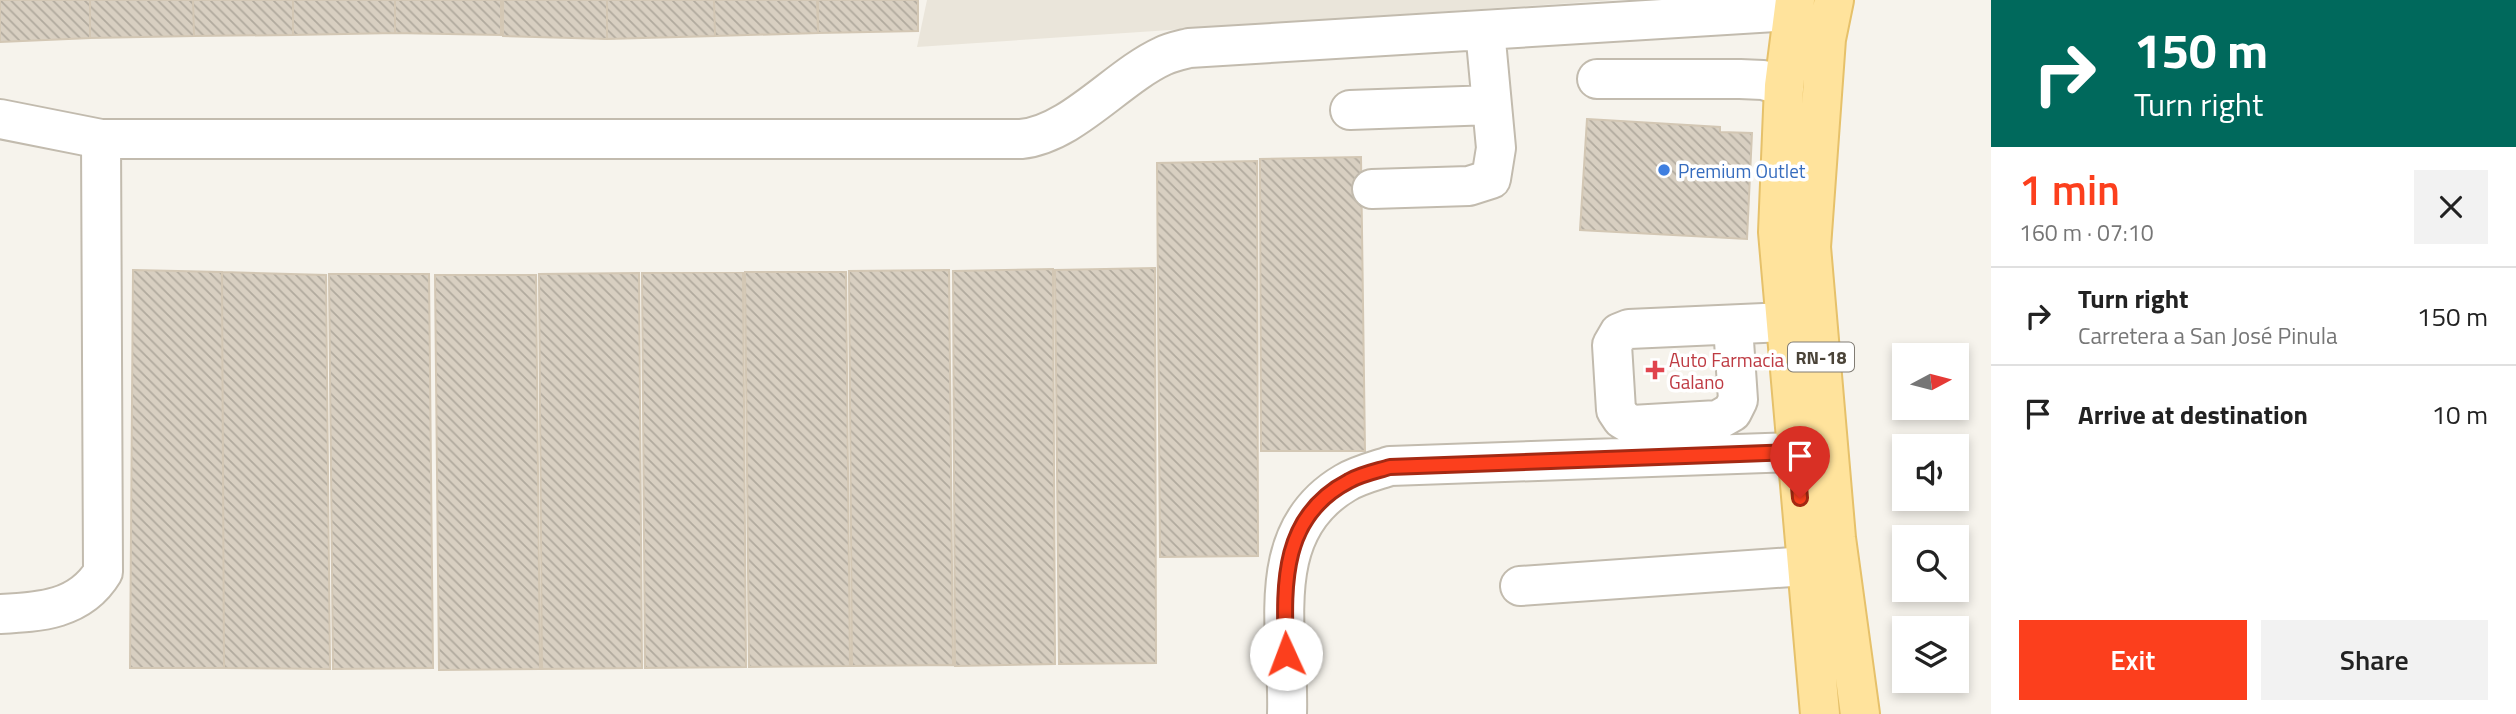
<!DOCTYPE html>
<meta charset="utf-8">
<style>
:root{--surface:#fff;--page:#f2f2f2;--text:#222;--muted:#767676;--line:#e0e0e0;--accent:#fc3f1d}
body{margin:0;font-family:"Titillium Web",sans-serif;background:var(--page);color:var(--text);height:100vh;display:flex;flex-direction:column;font-size:26px;white-space:nowrap}
*{box-sizing:border-box;margin:0}
p{font-size:23px;color:var(--muted)}
.icon{flex:none;width:38px;height:38px;fill:none;stroke:currentColor;stroke-width:2;stroke-linecap:round;stroke-linejoin:round}
.map{position:relative;flex:1;overflow:hidden}
.panel{display:flex;flex-direction:column;background:var(--surface);width:525px}
.panel>*{flex:none}
.guide{background:#00695c;color:#fff;overflow:hidden}
.needle{width:46px;rotate:83deg}
.fabs{position:absolute;left:1892px;top:343px;display:grid;gap:14px}
.fabs a{display:grid;place-items:center;width:77px;height:77px;border-radius:0px;background:var(--surface);box-shadow:0 4px 10px #0003;font-size:35px}
.pin{position:absolute;display:grid;place-items:center;width:60px;height:60px;color:#fff;margin:-72px -30px;border-radius:50% 50% 50% 0;rotate:-45deg;box-shadow:0 0 7px #0007}
.pin .icon{rotate:45deg}
.me{position:absolute;width:77px;margin:-38px;rotate:358deg;stroke-linejoin:round;filter:drop-shadow(0 0 5px #0008)}
.turn{display:flex;align-items:center;gap:24px;height:147px;padding:0 28px;font-size:32px}
.turn .icon{width:91px;height:91px;stroke-width:2.5}
.turn b{display:block;font-size:49px;line-height:60px}
.round{display:grid;place-items:center;flex:none;width:74px;height:74px;border-radius:0px;background:var(--page)}
.overview{display:flex;align-items:center;justify-content:space-between;height:119px;padding:0 28px}
h1{font-size:42px;font-weight:600;line-height:52px;color:var(--accent)}
.cta{display:flex;gap:14px;margin-top:auto;padding:14px 28px}
.cta a{flex:1;height:80px;border-radius:0px;background:var(--accent);color:#fff;font-size:28px;font-weight:600;line-height:80px;text-align:center}
.cta a+a{background:var(--page);color:var(--text)}
ul{padding:0;list-style:none}
li{display:flex;align-items:center;gap:21px;height:98px;padding:0 28px;border-top:2px solid var(--line)}
li div{flex:1}
li b{display:block;font-size:26px}
li em{font-style:normal}
main{display:flex;flex:1;min-height:0}
.map>svg:first-child{display:block}
.residential{fill:#eae5da}
.building{fill:url(#building-back-hatch);stroke:#d3c7b4;stroke-width:2}
.lines{fill:none;stroke-linecap:round;stroke-linejoin:round}
.minor-casing{stroke:#c2bbae;stroke-width:42}
.major-casing{stroke:#e6c16a;stroke-width:42}
.minor{stroke:#fff;stroke-width:38}
.major{stroke:#ffe39c;stroke-width:38}
.route-casing{stroke:#a42913;stroke-width:18}
.route{stroke:#fc3f1d;stroke-width:12}
.shop-dot{fill:#3f7fe0;stroke:#fff;stroke-width:2.5}
.health-dot{fill:#e0444e;stroke:#fff;stroke-width:2.5}
.labels{text-anchor:middle;dominant-baseline:central;stroke-width:7;stroke-linejoin:round;paint-order:stroke}
.shield{fill:#fff;stroke:#817c74;stroke-width:2}
.shield-label{font-size:18px;font-weight:bold;fill:#4b4439}
.shop-label{font-size:19px;fill:#366cbe;stroke:#fff;text-anchor:start}
.health-label{font-size:19px;fill:#be3a42;stroke:#fff;text-anchor:start}
</style>
<main>
<div class="map">
<svg width="1991" height="714" viewBox="0 0 1991 714">
<defs>
<pattern id="building-back-hatch" width="6" height="6" patternUnits="userSpaceOnUse" patternTransform="scale(1.75)"><rect width="6" height="6" fill="#d8cfc1"/><path d="M-1 5l2 2M0 0l6 6M5-1l2 2" fill="none" stroke="#b1aa9e"/></pattern>
</defs>
<rect width="100%" height="100%" fill="#f6f3ec"/>
<path class="residential" d="M 927,0 L 1616,0 L 917,47 Z"/>
<path class="building" d="M 0,0 L 90,0 L 90,38 L 0,42 Z
M 90,0 L 193,0 L 194,36 L 90,38 Z
M 193,0 L 293,0 L 293,35 L 194,36 Z
M 293,0 L 395,0 L 395,33 L 293,35 Z
M 395,0 L 501,0 L 501,35 L 395,33 Z
M 503,0 L 607,0 L 607,39 L 503,36 Z
M 607,0 L 714,0 L 715,36 L 607,39 Z
M 714,0 L 817,0 L 818,33 L 715,36 Z
M 818,0 L 918,0 L 918,31 L 818,33 Z
M 1587,119 L 1720,127 L 1720,132 L 1752,133 L 1747,239 L 1580,230 Z
M 1361,157 L 1365,451 L 1261,451 L 1260,159 Z
M 1257,161 L 1258,556 L 1160,557 L 1157,163 Z
M 1155,268 L 1156,663 L 1059,664 L 1055,270 Z
M 1053,269 L 1055,664 L 955,666 L 953,271 Z
M 133,270 L 222,272 L 224,668 L 130,668 Z
M 949,270 L 953,665 L 852,666 L 849,271 Z
M 222,272 L 326,275 L 330,669 L 224,668 Z
M 743,272 L 746,667 L 645,668 L 642,273 Z
M 745,272 L 846,272 L 850,666 L 749,667 Z
M 639,273 L 642,668 L 542,669 L 539,274 Z
M 329,274 L 429,274 L 433,668 L 333,669 Z
M 435,275 L 536,275 L 540,669 L 439,670 Z"/>
<g class="lines">
<g class="minor-casing">
<path id="minor" d="M 1597,79 L 1740,79 L 1763,80 L 1784,86
M 1350,110 L 1492,105
M 0,119 L 101,139 L 1021,139 C 1072,134 1117,77 1163,56 C 1171,52 1181,50 1189,48 L 1793,11
M 1372,189 L 1469,186 L 1491,179 L 1496,148 L 1485,30
M 1733,326 L 1738,400 L 1732,412 L 1718,420 L 1632,425 L 1622,419 L 1616,410 L 1612,345 L 1619,333 L 1629,329 L 1785,322
M 1520,586 L 1806,566
M 0,614 C 40,612 80,610 103,572 L 101,139
M 1287,714 C 1290,634 1260,533 1345,483 C 1358,475 1375,471 1390,466 L 1796,452"/>
</g>
<g class="major-casing">
<path id="major" d="M 1795,0 L 1784,86 L 1778,232 L 1820,714
M 1834,0 L 1826,39 L 1811,247 L 1836,538 L 1860,714"/>
</g>
<use href="#minor" class="minor"/>
<use href="#major" class="major"/>
</g>
<g class="lines">
<g class="route-casing">
<path id="route" d="M 1286,654 C 1284,588 1279,517 1349,481 C 1361,474 1377,471 1390,467 L 1796,452 L 1800,498"/>
</g>
<use href="#route" class="route"/>
</g>
<circle class="shop-dot" cx="1664" cy="170" r="7"/>
<path class="health-dot" d="M1651.5 359.5h7v7h7v7h-7v7h-7v-7h-7v-7h7z"/>
<g class="labels">
<rect class="shield" x="1788" y="342.5" width="66" height="29" rx="5"/>
<g class="shield-label">
<text x="1821" y="357">RN-18</text>
</g>
<g class="shop-label">
<text x="1678" y="170">Premium Outlet</text>
</g>
<g class="health-label">
<text x="1669" y="359">Auto Farmacia<tspan x="1669" dy="22">Galano</tspan></text>
</g>
</g>
</svg>
<div class="fabs">
<a><svg class="needle" viewBox="-14 -14 28 28"><path d="M0-13l5 13h-10z" fill="#e53935"/><path d="M0 13l5-13h-10z" fill="#767676"/></svg></a>
<a><svg class="icon" aria-label="sound" viewBox="0 0 24 24"><path d="M4 9h4l5-4v14l-5-4H4zM17 9q2 3 0 6"/></svg></a>
<a><svg class="icon" aria-label="search" viewBox="0 0 24 24"><circle cx="10" cy="10" r="6"/><path d="M15 15l6 6"/></svg></a>
<a><svg class="icon" aria-label="layers" viewBox="0 0 24 24"><path d="M12 4l9 5-9 5-9-5zM3 14l9 5 9-5"/></svg></a>
</div>
<div class="pin" style="left:1800px;top:498px;background:#d93025"><svg class="icon" aria-label="arrive" viewBox="0 0 24 24"><path d="M6 21V4h12l-3 4 3 4H6"/></svg></div>
<svg class="me" style="left:1286px;top:654px" viewBox="-20 -20 40 40"><circle r="19" fill="#fff"/><path d="M0-13L10 11 0 6-10 11z" fill="#fc3f1d"/></svg>
</div>
<section class="panel">
<div class="guide">
<div class="turn"><svg class="icon" aria-label="right" viewBox="0 0 24 24"><path d="M7 20v-9h11M14 6l5 5-5 5"/></svg><div><b>150 m</b>Turn right</div></div>
</div>
<div class="overview"><div><h1>1 min</h1><p>160 m · 07:10</p></div><a class="round"><svg class="icon" aria-label="close" viewBox="0 0 24 24"><path d="M6 6l12 12M18 6L6 18"/></svg></a></div>
<ul>
<li><svg class="icon" aria-label="right" viewBox="0 0 24 24"><path d="M7 20v-9h11M14 6l5 5-5 5"/></svg><div><b>Turn right</b><p>Carretera a San José Pinula</p></div><em>150 m</em></li>
<li><svg class="icon" aria-label="arrive" viewBox="0 0 24 24"><path d="M6 21V4h12l-3 4 3 4H6"/></svg><div><b>Arrive at destination</b></div><em>10 m</em></li>
</ul>
<div class="cta"><a>Exit</a><a>Share</a></div>
</section>
</main>
